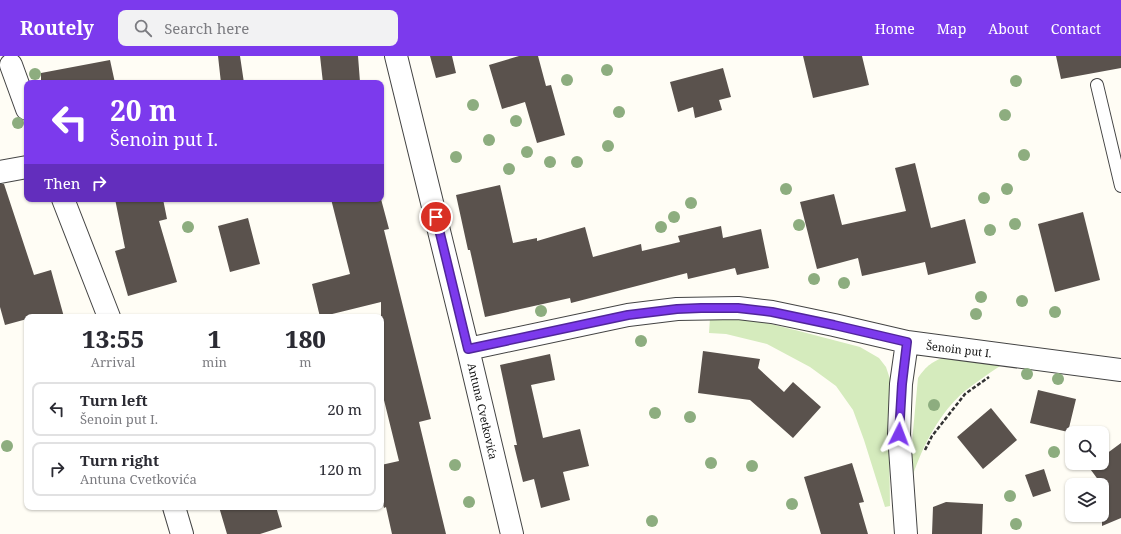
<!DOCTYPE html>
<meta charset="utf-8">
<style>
:root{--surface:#fff;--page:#f2f2f3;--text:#2b2b33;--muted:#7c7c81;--line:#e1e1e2;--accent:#7c3aed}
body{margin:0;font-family:"Noto Serif",serif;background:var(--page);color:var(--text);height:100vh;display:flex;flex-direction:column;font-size:15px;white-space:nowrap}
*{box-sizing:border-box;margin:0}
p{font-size:13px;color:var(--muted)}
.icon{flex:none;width:22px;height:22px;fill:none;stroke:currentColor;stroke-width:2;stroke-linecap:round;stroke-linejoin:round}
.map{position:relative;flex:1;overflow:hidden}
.sheet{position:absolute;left:24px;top:258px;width:360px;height:196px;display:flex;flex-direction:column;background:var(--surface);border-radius:8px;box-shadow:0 1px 3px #0004}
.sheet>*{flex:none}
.guide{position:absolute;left:24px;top:24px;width:360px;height:122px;border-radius:8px;box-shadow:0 1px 3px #0004;background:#7c3aed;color:#fff;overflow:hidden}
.buttons{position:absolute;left:1065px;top:370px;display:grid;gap:8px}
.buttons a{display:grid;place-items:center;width:44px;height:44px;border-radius:8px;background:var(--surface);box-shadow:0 1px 3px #0004;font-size:20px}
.pin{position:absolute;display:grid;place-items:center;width:34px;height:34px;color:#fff;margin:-17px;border:2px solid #fff;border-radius:50%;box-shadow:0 1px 4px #0007}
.me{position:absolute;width:44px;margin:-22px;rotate:3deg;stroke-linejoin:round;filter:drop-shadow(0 0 3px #0008)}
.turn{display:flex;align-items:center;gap:14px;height:84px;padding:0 20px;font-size:18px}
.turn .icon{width:52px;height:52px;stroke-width:2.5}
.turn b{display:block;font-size:28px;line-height:34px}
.then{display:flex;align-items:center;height:38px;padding:0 20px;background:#0003;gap:8px;font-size:15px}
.eta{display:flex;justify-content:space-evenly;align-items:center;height:68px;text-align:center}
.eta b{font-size:24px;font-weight:800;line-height:28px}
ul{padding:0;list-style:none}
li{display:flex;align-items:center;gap:12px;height:54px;margin:0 8px 6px;padding:0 12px;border:2px solid var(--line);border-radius:8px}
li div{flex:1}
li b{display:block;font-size:15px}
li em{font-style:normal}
header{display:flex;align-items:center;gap:24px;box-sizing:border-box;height:56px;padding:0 20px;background:var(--accent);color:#fff}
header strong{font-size:19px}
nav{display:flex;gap:22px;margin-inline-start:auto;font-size:14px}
.search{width:280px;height:36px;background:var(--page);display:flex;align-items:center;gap:10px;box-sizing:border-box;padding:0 14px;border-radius:8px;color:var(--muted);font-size:15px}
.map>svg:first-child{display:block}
.green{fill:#d5ebbd}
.building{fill:#5a524d}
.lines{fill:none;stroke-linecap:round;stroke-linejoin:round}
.lane-casing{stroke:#444;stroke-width:14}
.street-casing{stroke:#444;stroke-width:24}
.path{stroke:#333;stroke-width:2.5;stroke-dasharray:4 2;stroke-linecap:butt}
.lane{stroke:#fff;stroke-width:12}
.street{stroke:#fff;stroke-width:22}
.tree{fill:#8dad7f}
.route-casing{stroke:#51269a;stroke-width:10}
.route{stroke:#7c3aed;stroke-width:7}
.labels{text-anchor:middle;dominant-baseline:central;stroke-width:4;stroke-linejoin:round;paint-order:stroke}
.street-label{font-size:11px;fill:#111;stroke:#fff}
</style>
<header>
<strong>Routely</strong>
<div class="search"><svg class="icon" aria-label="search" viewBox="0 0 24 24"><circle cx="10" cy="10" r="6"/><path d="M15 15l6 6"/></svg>Search here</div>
<nav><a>Home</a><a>Map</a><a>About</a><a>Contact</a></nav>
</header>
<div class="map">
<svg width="1121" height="478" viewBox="0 0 1121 478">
<rect width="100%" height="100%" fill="#fffdf5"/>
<path class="green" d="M 710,262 L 751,263 L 795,274 L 860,291 L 879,302 L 886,311 L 891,326 L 889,384 L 890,450 L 885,451 L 864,384 L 853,354 L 836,330 L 810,311 L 767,288 L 726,278 L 709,277 Z
M 946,300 L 1001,308 L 1000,310 C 988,318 976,326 965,335 C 940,356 923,389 913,419 L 909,418 L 918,322 C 927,309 932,306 946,300 Z"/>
<path class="building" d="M 218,0 L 240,0 L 244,27 L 221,27 Z
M 320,0 L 358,0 L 360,26 L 323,27 Z
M 430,0 L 452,0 L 456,17 L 436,22 Z
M 519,0 L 538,0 L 546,30 L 551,29 L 565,79 L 537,87 L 525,46 L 502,53 L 489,9 Z
M 803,0 L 862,0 L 869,29 L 813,42 Z
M 1056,0 L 1121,0 L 1121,12 L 1061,23 Z
M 110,4 L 115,27 L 41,27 L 41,17 Z
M 723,12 L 731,41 L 719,44 L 722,54 L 695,62 L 693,51 L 678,56 L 670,26 Z
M 915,107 L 931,172 L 965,163 L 976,207 L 928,219 L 925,206 L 862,220 L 858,202 L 817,213 L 800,146 L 834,138 L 842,169 L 906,155 L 895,112 Z
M 0,128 L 4,128 L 34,219 L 51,214 L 64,261 L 27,261 L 27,263 L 5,269 L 0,251 Z
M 500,129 L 513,187 L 537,182 L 537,185 L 585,171 L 593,201 L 641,188 L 642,195 L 680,186 L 678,180 L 721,170 L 723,182 L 761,173 L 769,212 L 737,219 L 735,212 L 688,223 L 687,217 L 571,247 L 570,242 L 485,261 L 470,194 L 468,194 L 456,139 Z
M 115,143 L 163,143 L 167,163 L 159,165 L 177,226 L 128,240 L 115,195 L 125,192 Z
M 331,143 L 381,143 L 389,173 L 384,174 L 431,363 L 419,366 L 446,478 L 392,478 L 386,451 L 384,452 L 381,439 L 381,409 L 399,405 L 381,332 L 381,246 L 320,261 L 312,228 L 350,218 Z
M 1083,156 L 1100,224 L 1055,236 L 1038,168 Z
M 248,162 L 260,208 L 230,216 L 218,170 Z
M 703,295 L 760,303 L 758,312 L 784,336 L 793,326 L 821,351 L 793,382 L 750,344 L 698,337 Z
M 550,298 L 555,324 L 531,329 L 543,382 L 580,373 L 589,410 L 563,416 L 570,444 L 541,452 L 534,423 L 523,426 L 514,389 L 517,389 L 500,309 Z
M 1038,334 L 1076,343 L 1068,376 L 1030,367 Z
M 991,352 L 1017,384 L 983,413 L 957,381 Z
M 1121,387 L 1121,462 L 1102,470 L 1102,429 L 1088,410 L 1093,407 L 1102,407 L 1102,401 Z
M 852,407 L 864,446 L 859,447 L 868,478 L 821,478 L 804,421 Z
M 1044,413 L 1051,435 L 1033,441 L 1025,419 Z
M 946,446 L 983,448 L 982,478 L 932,478 L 933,451 Z
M 219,451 L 276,451 L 282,471 L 260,478 L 227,478 Z"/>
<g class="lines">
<g class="lane-casing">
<path id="lane" d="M 1097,29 L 1121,130"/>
</g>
<g class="street-casing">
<path id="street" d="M 396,0 L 468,293 L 512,478
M 11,9 L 27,53
M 0,116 L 27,111
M 63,143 L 109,261
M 468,293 L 628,259 L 677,253 L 738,252 L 772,256 L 834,269 L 907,286 L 1121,314
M 174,451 L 182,478
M 906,478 L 899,378 L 901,328 L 907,286"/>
</g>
<path class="path" d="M 925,394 L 932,380 L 965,338 L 989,321"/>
<use href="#lane" class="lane"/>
<use href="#street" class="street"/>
</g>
<g class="tree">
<circle cx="607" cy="14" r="6"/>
<circle cx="35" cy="18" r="6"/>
<circle cx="567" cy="24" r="6"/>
<circle cx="1016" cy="25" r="6"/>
<circle cx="473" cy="49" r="6"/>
<circle cx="619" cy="56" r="6"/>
<circle cx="1005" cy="59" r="6"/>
<circle cx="516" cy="65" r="6"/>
<circle cx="18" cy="67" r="6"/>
<circle cx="489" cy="84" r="6"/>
<circle cx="608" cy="90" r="6"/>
<circle cx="527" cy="96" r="6"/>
<circle cx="1024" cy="99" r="6"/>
<circle cx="456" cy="101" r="6"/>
<circle cx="550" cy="106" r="6"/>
<circle cx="577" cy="106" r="6"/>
<circle cx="509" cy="113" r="6"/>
<circle cx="786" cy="133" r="6"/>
<circle cx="1007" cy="133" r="6"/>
<circle cx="984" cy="142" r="6"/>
<circle cx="691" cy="147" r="6"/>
<circle cx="674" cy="161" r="6"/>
<circle cx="1015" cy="168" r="6"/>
<circle cx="799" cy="169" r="6"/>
<circle cx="188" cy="171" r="6"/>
<circle cx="661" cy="171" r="6"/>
<circle cx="990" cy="174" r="6"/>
<circle cx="814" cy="223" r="6"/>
<circle cx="844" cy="227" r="6"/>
<circle cx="981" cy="241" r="6"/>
<circle cx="1022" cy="245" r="6"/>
<circle cx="541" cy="255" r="6"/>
<circle cx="1055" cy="256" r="6"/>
<circle cx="976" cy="258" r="6"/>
<circle cx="641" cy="285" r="6"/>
<circle cx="1027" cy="318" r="6"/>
<circle cx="1058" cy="323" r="6"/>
<circle cx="934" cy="349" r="6"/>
<circle cx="655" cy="357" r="6"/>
<circle cx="690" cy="361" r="6"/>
<circle cx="7" cy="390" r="6"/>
<circle cx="1054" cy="396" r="6"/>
<circle cx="711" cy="407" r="6"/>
<circle cx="455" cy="409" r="6"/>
<circle cx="752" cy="410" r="6"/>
<circle cx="1010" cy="440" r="6"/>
<circle cx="469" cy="446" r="6"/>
<circle cx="792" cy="448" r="6"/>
<circle cx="652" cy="465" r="6"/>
<circle cx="1016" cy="468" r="6"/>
</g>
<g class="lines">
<g class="route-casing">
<path id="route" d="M 436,161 L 468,293 L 628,259 L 677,253 L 701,252 L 738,252 L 772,256 L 834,269 L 907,286 L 902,328 L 899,378"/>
</g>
<use href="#route" class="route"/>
</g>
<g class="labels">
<g class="street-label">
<text transform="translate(959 293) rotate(7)">Šenoin put I.</text>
<text transform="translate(483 355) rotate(77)">Antuna Cvetkovića</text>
</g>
</g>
</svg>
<div class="buttons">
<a><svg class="icon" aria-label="search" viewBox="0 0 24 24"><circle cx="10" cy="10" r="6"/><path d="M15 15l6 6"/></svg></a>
<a><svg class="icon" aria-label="layers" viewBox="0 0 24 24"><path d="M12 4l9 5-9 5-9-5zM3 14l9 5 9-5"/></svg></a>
</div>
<div class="pin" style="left:436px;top:161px;background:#d93025"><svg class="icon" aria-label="arrive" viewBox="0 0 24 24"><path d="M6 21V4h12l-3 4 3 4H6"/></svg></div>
<svg class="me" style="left:899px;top:378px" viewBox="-20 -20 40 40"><path d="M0-17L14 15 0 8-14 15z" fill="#7c3aed" stroke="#fff" stroke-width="4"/></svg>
<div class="guide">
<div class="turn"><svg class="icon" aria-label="left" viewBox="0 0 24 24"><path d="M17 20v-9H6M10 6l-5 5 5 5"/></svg><div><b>20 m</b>Šenoin put I.</div></div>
<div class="then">Then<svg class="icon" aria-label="right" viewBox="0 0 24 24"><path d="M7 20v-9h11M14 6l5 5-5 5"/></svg></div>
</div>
<section class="sheet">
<div class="eta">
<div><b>13:55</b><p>Arrival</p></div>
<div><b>1</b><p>min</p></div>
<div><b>180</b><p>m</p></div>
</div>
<ul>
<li><svg class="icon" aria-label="left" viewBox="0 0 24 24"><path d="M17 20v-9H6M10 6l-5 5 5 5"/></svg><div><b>Turn left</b><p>Šenoin put I.</p></div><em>20 m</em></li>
<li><svg class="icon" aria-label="right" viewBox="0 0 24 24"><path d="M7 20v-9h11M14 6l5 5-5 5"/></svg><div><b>Turn right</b><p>Antuna Cvetkovića</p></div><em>120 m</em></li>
</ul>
</section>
</div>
